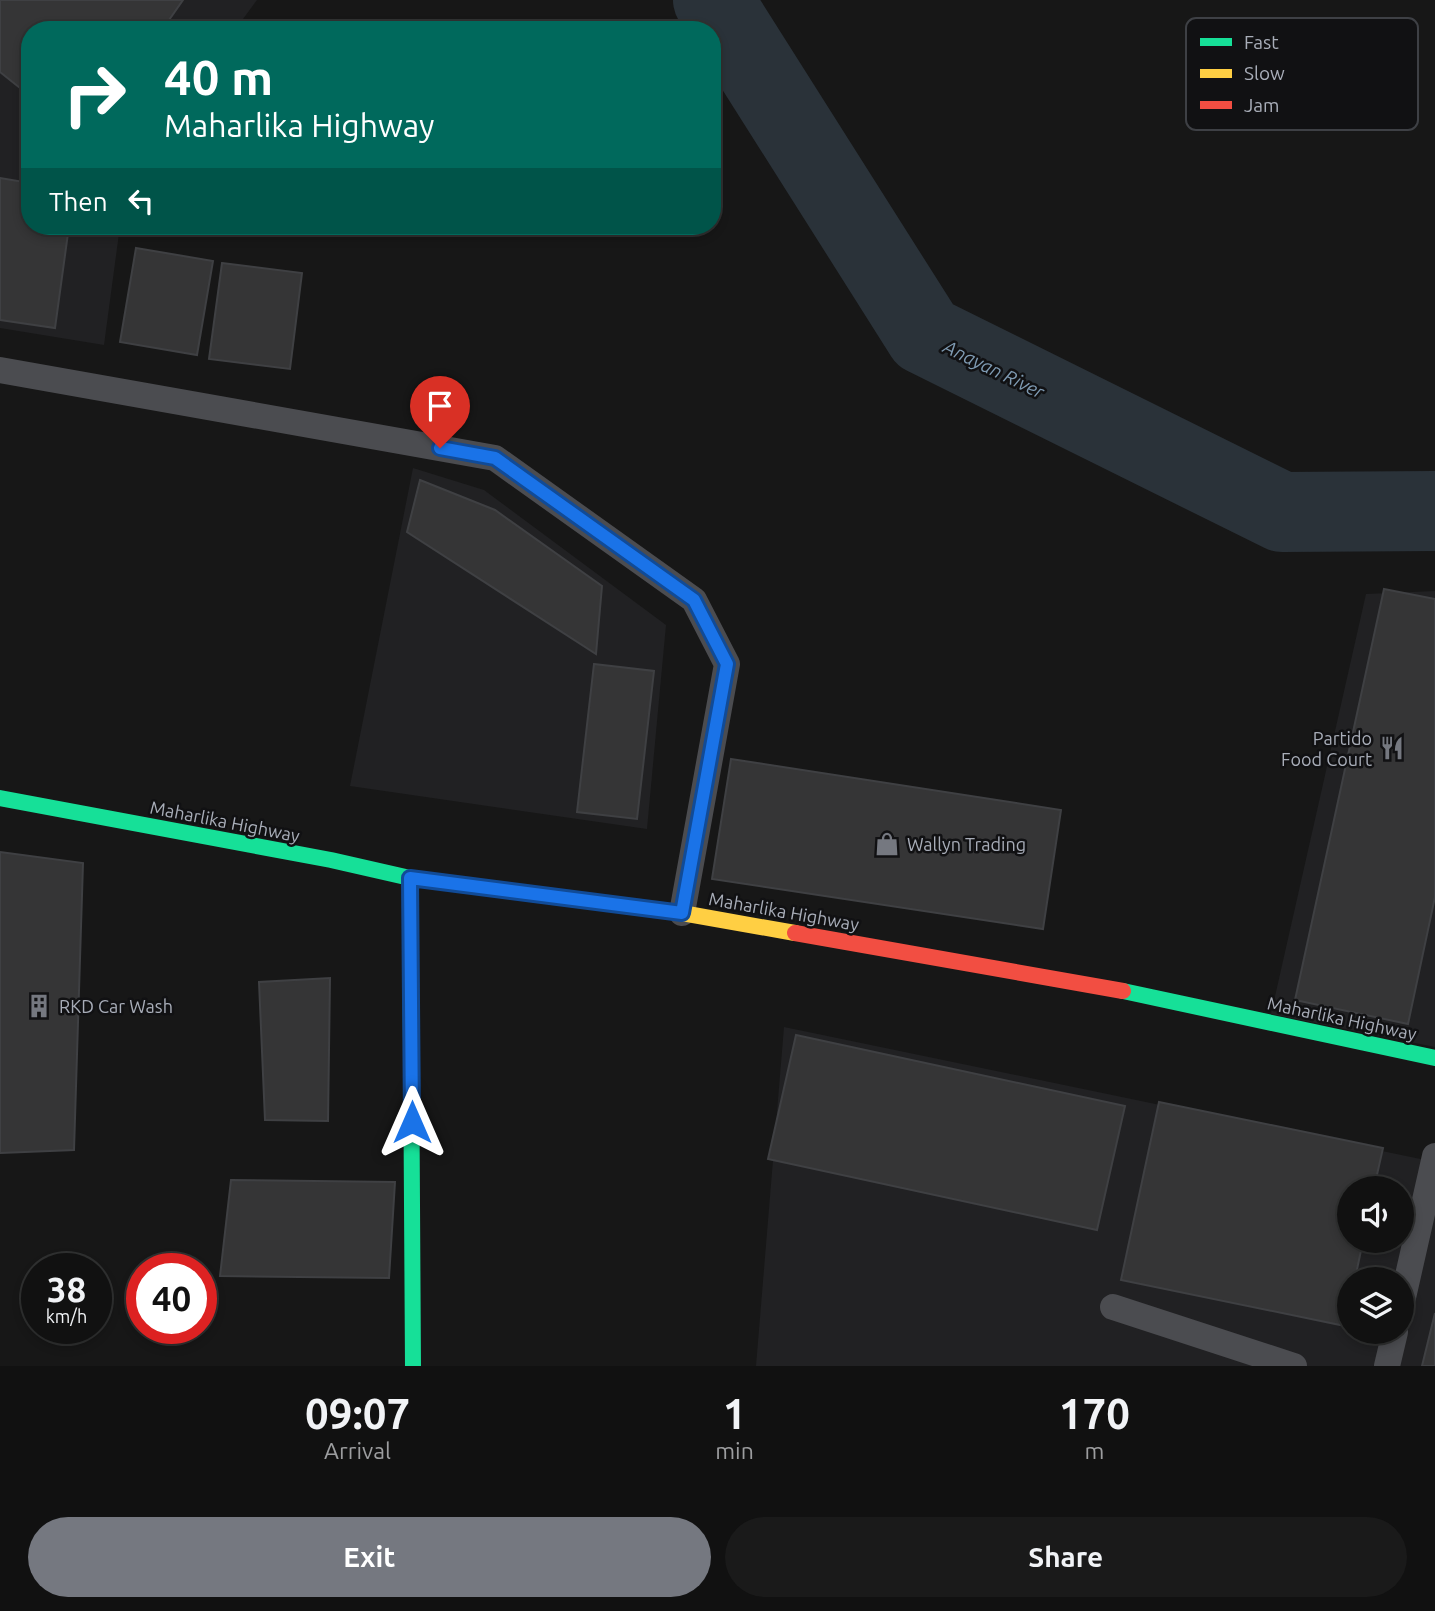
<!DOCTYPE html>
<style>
:root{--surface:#111;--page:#1a1a1a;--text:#f1f3f6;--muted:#9c9d9f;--line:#303131;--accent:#757880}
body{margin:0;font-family:Ubuntu,sans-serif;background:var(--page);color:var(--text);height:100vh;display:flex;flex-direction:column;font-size:26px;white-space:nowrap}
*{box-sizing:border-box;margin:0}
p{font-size:23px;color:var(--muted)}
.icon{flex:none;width:38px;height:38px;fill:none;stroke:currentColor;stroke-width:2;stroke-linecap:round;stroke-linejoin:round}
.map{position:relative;height:1366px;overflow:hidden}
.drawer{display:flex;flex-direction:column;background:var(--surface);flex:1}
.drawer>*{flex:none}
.guide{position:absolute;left:21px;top:21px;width:700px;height:214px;border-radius:28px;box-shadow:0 4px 10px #0003,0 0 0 2px var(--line);background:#00695c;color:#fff;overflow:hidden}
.buttons{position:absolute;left:1337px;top:1176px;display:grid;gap:14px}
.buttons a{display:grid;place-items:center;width:77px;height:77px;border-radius:50%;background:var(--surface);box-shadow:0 4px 10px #0003,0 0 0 2px var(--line);font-size:35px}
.speed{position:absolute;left:21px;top:1253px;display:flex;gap:14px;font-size:35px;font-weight:700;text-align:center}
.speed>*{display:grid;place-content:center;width:91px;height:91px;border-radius:50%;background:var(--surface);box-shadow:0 4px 10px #0003,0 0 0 2px var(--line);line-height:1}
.speed small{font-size:18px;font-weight:400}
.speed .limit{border:10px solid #d22;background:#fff;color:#111}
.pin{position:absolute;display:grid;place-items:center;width:60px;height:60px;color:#fff;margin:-72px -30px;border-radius:50% 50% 50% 0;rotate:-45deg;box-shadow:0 0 7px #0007}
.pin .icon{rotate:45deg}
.me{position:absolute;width:77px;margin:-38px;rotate:0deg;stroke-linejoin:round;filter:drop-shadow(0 0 5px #0008)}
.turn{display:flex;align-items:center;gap:24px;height:147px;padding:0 28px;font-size:32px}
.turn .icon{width:91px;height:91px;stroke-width:2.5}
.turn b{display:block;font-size:49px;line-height:60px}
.then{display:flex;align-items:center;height:66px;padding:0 28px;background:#0003;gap:14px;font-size:26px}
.eta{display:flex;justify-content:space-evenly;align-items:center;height:119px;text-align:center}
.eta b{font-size:42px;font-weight:700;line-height:49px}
.button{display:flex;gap:14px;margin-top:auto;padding:14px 28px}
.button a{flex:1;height:80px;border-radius:42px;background:var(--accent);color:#fff;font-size:28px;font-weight:700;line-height:80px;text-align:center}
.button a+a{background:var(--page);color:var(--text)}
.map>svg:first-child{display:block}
.built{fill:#212123;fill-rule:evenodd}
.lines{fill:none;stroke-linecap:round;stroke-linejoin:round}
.river{stroke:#2a3239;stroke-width:80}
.building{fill:#353536;stroke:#3f4043;stroke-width:2}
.lane{stroke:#4b4c50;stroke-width:26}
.fast{stroke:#16e098;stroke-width:16}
.slow{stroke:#ffcf43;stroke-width:16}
.jam{stroke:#f24e42;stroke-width:16}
.route-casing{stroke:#114b97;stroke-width:18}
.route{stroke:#1a73e8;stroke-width:12}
.labels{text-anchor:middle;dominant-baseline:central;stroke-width:5;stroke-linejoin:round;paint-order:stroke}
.poi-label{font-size:18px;fill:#a8adb8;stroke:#111113;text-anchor:start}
.street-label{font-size:18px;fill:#a8adb8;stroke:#111113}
.water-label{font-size:19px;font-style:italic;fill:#7f9bb3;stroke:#111113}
.key{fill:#111113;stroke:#3e4045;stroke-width:2}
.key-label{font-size:19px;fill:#a8adb8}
</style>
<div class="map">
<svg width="1435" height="1366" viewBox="0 0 1435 1366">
<rect width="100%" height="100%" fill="#171717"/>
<path class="built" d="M 0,0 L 257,0 L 235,30 L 30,30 L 30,226 L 120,226 L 104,345 L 0,328 Z
M 413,468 L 484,490 L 666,625 L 647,829 L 350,786 Z
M 1435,591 L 1435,1047 L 1271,1014 L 1366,594 Z
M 784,1027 L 1435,1162 L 1435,1366 L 756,1366 ZM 1349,1188 L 1402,1188 L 1402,1241 L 1349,1241 ZM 1349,1279 L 1402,1279 L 1402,1332 L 1349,1332 Z"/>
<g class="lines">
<path class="river" d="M 713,0 L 925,335 L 1282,512 L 1435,511"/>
</g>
<path class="building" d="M 0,0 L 183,0 L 162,30 L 30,30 L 30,96 L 0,72 Z
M 0,178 L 30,183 L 30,226 L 69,226 L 55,328 L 0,320 Z
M 136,248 L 213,261 L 197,355 L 120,342 Z
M 222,263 L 302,273 L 290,369 L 209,359 Z
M 420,480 L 495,510 L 602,586 L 596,654 L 407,532 Z
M 1384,589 L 1435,599 L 1435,897 L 1408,1024 L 1295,1000 Z
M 594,664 L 654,671 L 637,819 L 577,812 Z
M 731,759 L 1061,810 L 1043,929 L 712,879 Z
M 0,852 L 83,863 L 74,1150 L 0,1153 Z
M 330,978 L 328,1121 L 265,1120 L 259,982 Z
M 796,1035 L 1125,1106 L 1097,1230 L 768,1159 Z
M 1159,1102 L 1383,1148 L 1374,1188 L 1349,1188 L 1349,1241 L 1363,1241 L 1355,1279 L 1349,1279 L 1349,1307 L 1345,1326 L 1121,1280 Z
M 231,1180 L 395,1182 L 389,1278 L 220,1276 Z
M 1435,1313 L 1435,1366 L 1422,1366 Z"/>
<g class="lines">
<path class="lane" d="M 0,370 L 495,458 L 694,600 L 727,664 L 682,913
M 1402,1302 L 1435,1156
M 1113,1307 L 1294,1366
M 1387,1366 L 1395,1332"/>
<path class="fast" d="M 0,798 L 331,860 L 410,878 L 533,894
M 410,878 L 413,1366
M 1123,991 L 1435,1058"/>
<path class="slow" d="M 533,894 L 682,913 L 795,933"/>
<path class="jam" d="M 795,933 L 1123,991"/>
</g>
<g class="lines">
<g class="route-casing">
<path id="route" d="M 412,1122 L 410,878 L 682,913 L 727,664 L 694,600 L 495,458 L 440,448"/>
</g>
<use href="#route" class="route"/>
</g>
<defs>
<g id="restaurant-bare" transform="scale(1.89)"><path d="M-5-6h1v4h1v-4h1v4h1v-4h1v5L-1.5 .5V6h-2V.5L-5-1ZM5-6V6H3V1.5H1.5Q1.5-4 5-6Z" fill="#757880" stroke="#111113" stroke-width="2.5" paint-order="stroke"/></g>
<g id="shop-bare" transform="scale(1.89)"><path d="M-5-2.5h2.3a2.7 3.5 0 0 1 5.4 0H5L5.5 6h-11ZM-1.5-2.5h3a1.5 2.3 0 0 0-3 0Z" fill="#757880" stroke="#111113" stroke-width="2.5" paint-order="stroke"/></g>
<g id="building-bare" transform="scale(1.89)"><path d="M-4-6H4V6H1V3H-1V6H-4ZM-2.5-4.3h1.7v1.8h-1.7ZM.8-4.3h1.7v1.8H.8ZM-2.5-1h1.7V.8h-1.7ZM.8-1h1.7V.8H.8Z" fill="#757880" stroke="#111113" stroke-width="2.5" paint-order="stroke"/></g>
</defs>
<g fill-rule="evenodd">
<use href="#restaurant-bare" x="1392" y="748"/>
<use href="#shop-bare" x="887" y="844"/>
<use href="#building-bare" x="39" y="1006"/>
</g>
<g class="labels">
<g class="poi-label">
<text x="1372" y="738" text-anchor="end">Partido<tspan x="1372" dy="21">Food Court</tspan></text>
<text x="907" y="844">Wallyn Trading</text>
<text x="59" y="1006">RKD Car Wash</text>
</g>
<g class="street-label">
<text transform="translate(225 821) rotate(11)">Maharlika Highway</text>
<text transform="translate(784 911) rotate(10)">Maharlika Highway</text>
<text transform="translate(1342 1018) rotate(12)">Maharlika Highway</text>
</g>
<g class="water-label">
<text transform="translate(994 369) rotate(26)">Anayan River</text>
</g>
</g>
<rect x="1186" y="18" width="232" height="112" rx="10" class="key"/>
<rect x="1200" y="38" width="32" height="8" fill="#16e098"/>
<rect x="1200" y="69" width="32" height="9" fill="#ffcf43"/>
<rect x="1200" y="101" width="32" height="8" fill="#f24e42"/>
<g class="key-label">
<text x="1244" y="49">Fast</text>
<text x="1244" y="80">Slow</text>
<text x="1244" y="112">Jam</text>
</g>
</svg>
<div class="buttons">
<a><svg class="icon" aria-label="sound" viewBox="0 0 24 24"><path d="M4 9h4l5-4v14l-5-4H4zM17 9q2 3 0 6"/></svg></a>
<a><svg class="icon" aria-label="layers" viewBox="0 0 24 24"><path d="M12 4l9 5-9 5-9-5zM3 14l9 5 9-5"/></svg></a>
</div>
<div class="speed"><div>38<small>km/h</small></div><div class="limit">40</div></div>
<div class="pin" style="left:440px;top:448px;background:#d93025"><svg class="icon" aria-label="arrive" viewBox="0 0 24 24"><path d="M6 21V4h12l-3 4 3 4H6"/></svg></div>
<svg class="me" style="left:412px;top:1122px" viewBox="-20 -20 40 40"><path d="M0-17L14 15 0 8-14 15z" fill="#1a73e8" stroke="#fff" stroke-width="4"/></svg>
<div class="guide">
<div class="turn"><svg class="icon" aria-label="right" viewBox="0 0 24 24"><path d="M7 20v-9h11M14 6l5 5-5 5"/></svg><div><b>40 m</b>Maharlika Highway</div></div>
<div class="then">Then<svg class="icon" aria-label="left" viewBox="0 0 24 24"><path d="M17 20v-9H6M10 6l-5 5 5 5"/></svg></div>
</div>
</div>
<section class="drawer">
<div class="eta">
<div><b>09:07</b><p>Arrival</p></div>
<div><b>1</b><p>min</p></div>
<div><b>170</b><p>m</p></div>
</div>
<div class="button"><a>Exit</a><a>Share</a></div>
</section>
